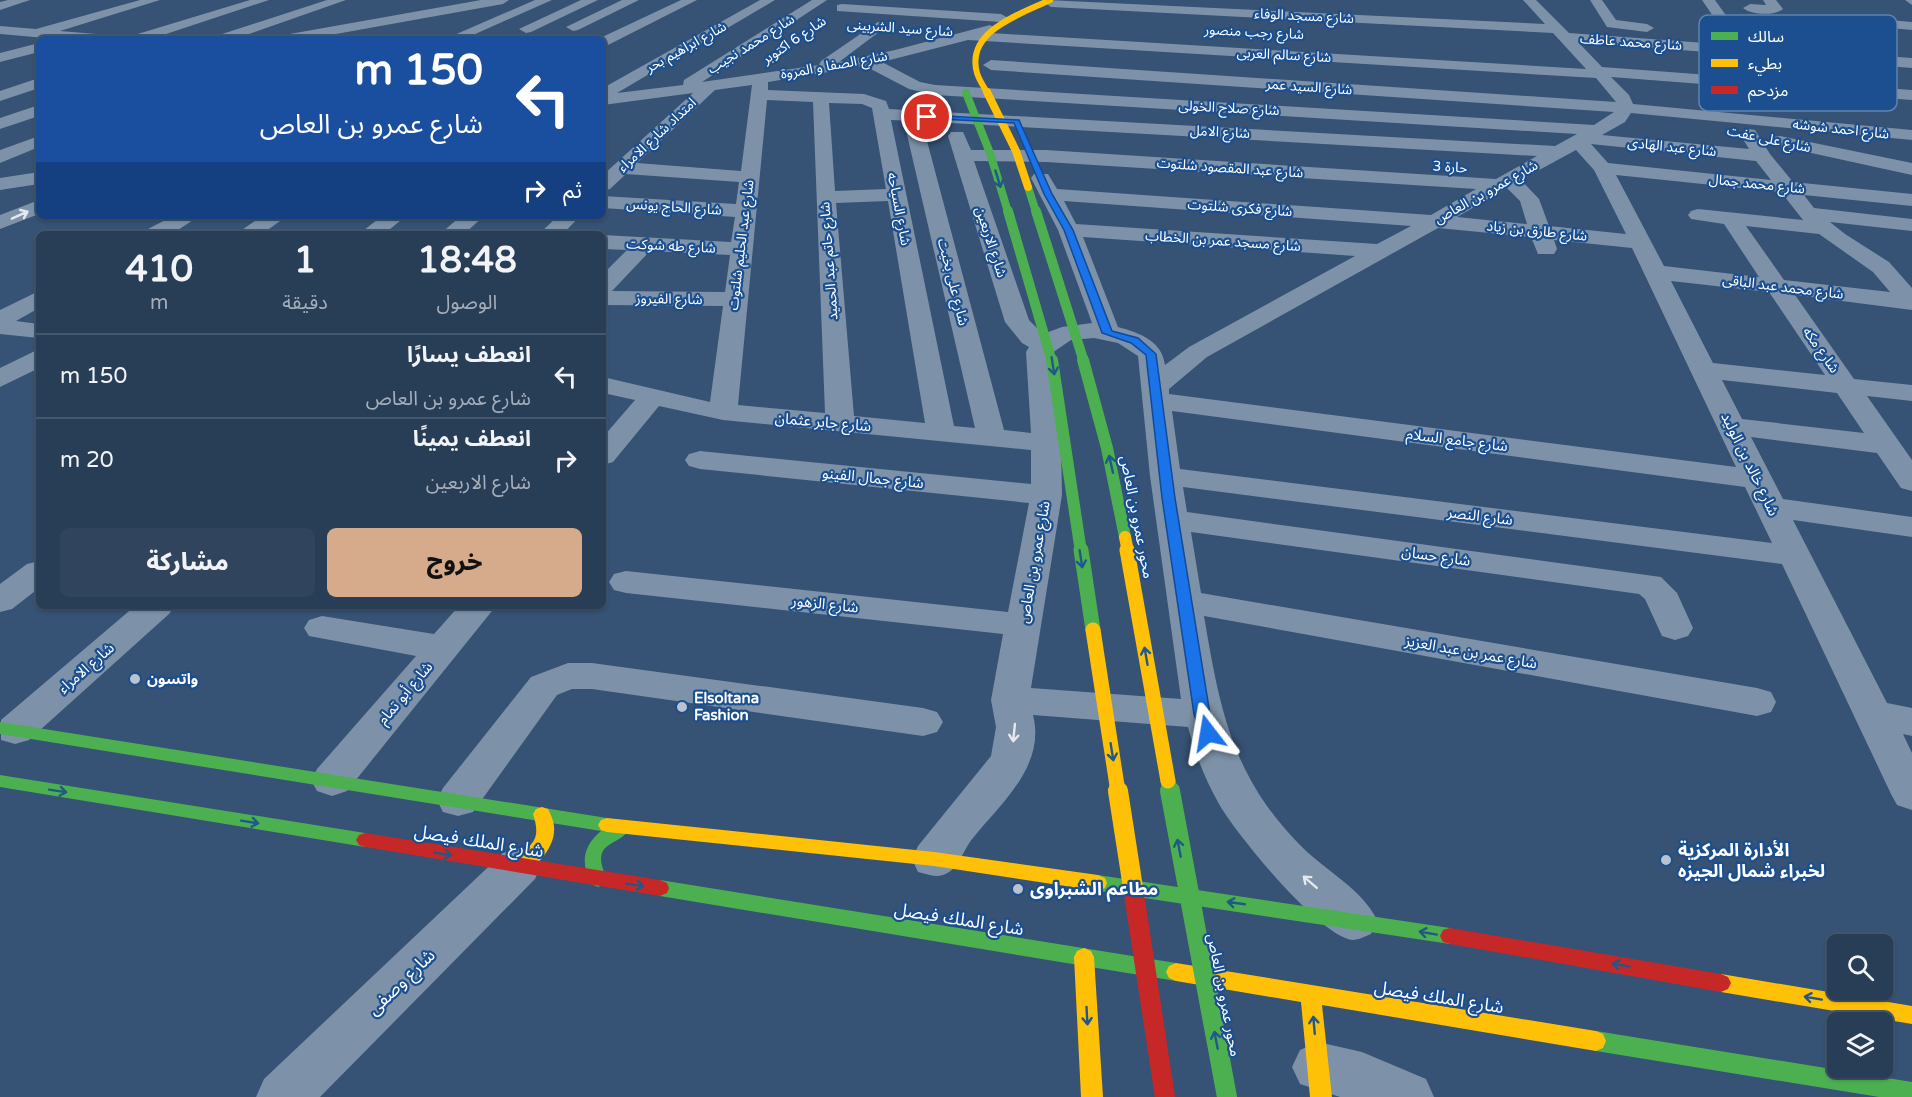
<!DOCTYPE html>
<html lang="ar">
<meta charset="utf-8">
<style>
:root{--surface:#283e57;--page:#30455d;--text:#f1f3f6;--muted:#a5aeba;--line:#44576d;--accent:#d6ab8b}
body{margin:0;font-family:"Varela Round","Noto Sans Arabic",sans-serif;background:var(--page);color:var(--text);direction:rtl;height:100vh;display:flex;flex-direction:column;font-size:22px;white-space:nowrap}
*{box-sizing:border-box;margin:0}
p{font-size:20px;color:var(--muted)}
.icon{flex:none;width:33px;height:33px;fill:none;stroke:currentColor;stroke-width:2;stroke-linecap:round;stroke-linejoin:round}
.map{position:relative;flex:1;overflow:hidden;direction:ltr}
.sheet{position:absolute;left:36px;top:231px;width:570px;height:378px;display:flex;flex-direction:column;background:var(--surface);border-radius:9px;box-shadow:0 2px 4px #0004,0 0 0 2px var(--line);direction:rtl}
.sheet>*{flex:none}
.top-card{position:absolute;left:36px;top:36px;width:570px;height:183px;border-radius:9px;box-shadow:0 2px 4px #0004,0 0 0 2px var(--line);direction:rtl;background:#1a4fa0;color:#fff;overflow:hidden}
.buttons{position:absolute;left:1827px;top:934px;display:grid;gap:12px}
.buttons a{display:grid;place-items:center;width:66px;height:66px;border-radius:9px;background:var(--surface);box-shadow:0 2px 4px #0004,0 0 0 2px var(--line);font-size:30px}
.pin{position:absolute;display:grid;place-items:center;width:51px;height:51px;color:#fff;margin:-26px;border:3px solid #fff;border-radius:50%;box-shadow:0 2px 6px #0007}
.me{position:absolute;width:66px;margin:-33px;rotate:346deg;stroke-linejoin:round;filter:drop-shadow(0 0 4px #0008)}
.turn{display:flex;align-items:center;gap:21px;height:126px;padding:0 24px;font-size:27px}
.turn .icon{width:78px;height:78px;stroke-width:2.5}
.turn b{display:block;font-size:42px;line-height:51px}
.then{display:flex;align-items:center;height:57px;padding:0 24px;background:#0003;gap:12px;font-size:22px}
.eta{display:flex;justify-content:space-evenly;align-items:center;height:102px;text-align:center}
.eta b{font-size:36px;font-weight:800;line-height:42px}
.cta{display:flex;gap:12px;margin-top:auto;padding:12px 24px}
.cta a{flex:1;height:69px;border-radius:9px;background:var(--accent);color:#111;font-size:24px;font-weight:800;line-height:69px;text-align:center}
.cta a+a{background:var(--page);color:var(--text)}
ul{padding:0;list-style:none}
li{display:flex;align-items:center;gap:18px;height:84px;padding:0 24px;border-top:2px solid var(--line)}
li div{flex:1}
li b{display:block;font-size:22px}
li em{font-style:normal}
.map>svg:first-child{display:block}
.lines{fill:none;stroke-linecap:round;stroke-linejoin:round}
.street{fill:#7d92a8;fill-rule:evenodd}
.fast{fill:#4caf50;fill-rule:evenodd}
.slow{fill:#ffc107;fill-rule:evenodd}
.jam{fill:#c62828;fill-rule:evenodd}
.fast-bridge-far4{stroke:#4caf50;stroke-width:8}
.fast-bridge-far3{stroke:#4caf50;stroke-width:10}
.fast-bridge-far2{stroke:#4caf50;stroke-width:12}
.fast-bridge-far1{stroke:#4caf50;stroke-width:15}
.fast-bridge{stroke:#4caf50;stroke-width:20}
.slow-bridge-far4{stroke:#ffc107;stroke-width:6}
.slow-bridge-far3{stroke:#ffc107;stroke-width:8}
.slow-bridge-far2{stroke:#ffc107;stroke-width:12}
.slow-bridge-far1{stroke:#ffc107;stroke-width:15}
.slow-bridge{stroke:#ffc107;stroke-width:20}
.jam-bridge{stroke:#c62828;stroke-width:20}
.oneway{stroke:#205989}
.oneway2{stroke:#e5e9ee}
.route{fill:#1a73e8;stroke:#114b97;stroke-width:1.5}
.poi-dot{fill:#b9c2ce;stroke:#1b4f8f;stroke-width:2}
.labels{text-anchor:middle;dominant-baseline:central;stroke-width:4.5;stroke-linejoin:round;paint-order:stroke}
.far-street-label{font-size:14px;fill:#fff;stroke:#1b4f8f}
.street-label{font-size:15px;fill:#fff;stroke:#1b4f8f}
.poi-label{font-size:15px;font-weight:bold;fill:#fff;stroke:#1b4f8f;text-anchor:start}
.near-street-label{font-size:18px;fill:#fff;stroke:#1b4f8f}
.near-poi-label{font-size:18px;font-weight:bold;fill:#fff;stroke:#1b4f8f;text-anchor:start}
.key{fill:#1b4f8f;stroke:#5f84b1;stroke-width:1.5}
.key-label{font-size:16px;fill:#fff}
</style>
<div class="map">
<svg width="1912" height="1097" viewBox="0 0 1912 1097">
<rect width="100%" height="100%" fill="#365274"/>
<g class="lines">
<path class="street" d="M 8,0 L 30,0 L 0,10 L 0,2 Z
M 140,0 L 160,0 L 60,31 L 108,35 L 115,39 L 57,39 L 0,34 L 0,26 L 36,29 Z
M 250,0 L 269,0 L 151,39 L 129,39 L 131,36 Z
M 327,0 L 346,0 L 235,39 L 214,39 L 216,36 Z
M 481,0 L 509,0 L 503,4 L 308,39 L 277,39 L 284,35 Z
M 535,0 L 552,0 L 464,39 L 445,39 Z
M 581,0 L 598,0 L 531,32 L 526,33 L 519,29 Z
M 622,0 L 639,0 L 578,30 L 573,31 L 566,27 Z
M 681,0 L 697,0 L 608,45 L 603,46 L 603,39 L 598,39 Z
M 760,0 L 775,0 L 617,93 L 683,85 L 684,80 L 812,0 L 827,0 L 702,82 L 819,65 L 821,61 L 878,22 L 883,23 L 883,29 L 839,62 L 895,50 L 990,25 L 997,29 L 991,33 L 1586,69 L 1553,33 L 1051,7 L 1045,3 L 1047,0 L 1545,24 L 1523,0 L 1536,0 L 1569,33 L 1912,58 L 1912,68 L 1578,42 L 1602,67 L 1912,90 L 1912,100 L 1611,77 L 1629,95 L 1633,104 L 1912,130 L 1912,140 L 1631,113 L 1625,122 L 1602,135 L 1749,149 L 1740,134 L 1749,129 L 1755,130 L 1770,154 L 1793,182 L 1912,194 L 1912,206 L 1804,195 L 1814,208 L 1912,219 L 1912,231 L 1830,222 L 1845,234 L 1889,262 L 1912,288 L 1912,310 L 1795,295 L 1854,379 L 1912,385 L 1912,401 L 1867,396 L 1912,460 L 1912,491 L 1901,488 L 1877,453 L 1751,437 L 1783,499 L 1912,517 L 1912,537 L 1793,520 L 1887,703 L 1912,708 L 1912,736 L 1903,734 L 1912,753 L 1912,810 L 1897,805 L 1891,794 L 1782,564 L 1183,487 L 1187,512 L 1661,577 L 1677,593 L 1693,628 L 1688,636 L 1675,640 L 1662,636 L 1645,599 L 1639,594 L 1191,532 L 1201,593 L 1757,688 L 1771,692 L 1776,702 L 1771,712 L 1757,716 L 1204,616 C 1220,710 1232,777 1302,847 C 1326,871 1363,890 1377,920 L 1371,934 C 1366,936 1358,940 1353,940 C 1320,937 1236,834 1219,804 C 1205,779 1195,754 1188,727 L 1033,715 C 1046,766 1001,803 973,838 C 965,847 959,866 949,872 C 939,879 929,875 918,872 L 912,859 L 918,846 L 991,756 L 996,727 L 991,700 L 1003,634 L 626,593 L 614,590 L 609,582 L 614,574 L 626,571 L 1008,612 L 1029,503 L 700,469 L 689,466 L 685,460 L 689,454 L 700,451 L 1031,484 L 1031,450 L 723,420 L 659,406 L 613,462 L 603,465 L 603,437 L 635,400 L 603,393 L 603,377 L 710,402 L 723,306 L 603,305 L 603,274 L 627,250 L 603,249 L 603,235 L 731,242 L 735,217 L 603,208 L 603,196 L 736,204 L 739,182 L 626,174 L 610,189 L 603,191 L 603,175 L 693,93 L 603,105 L 603,88 ZM 968,40 L 1596,78 L 1616,102 L 991,60 L 983,65 L 991,70 L 1614,112 L 1594,125 L 935,85 L 920,82 L 882,62 ZM 865,66 L 909,89 L 935,95 L 1577,134 L 1555,146 L 889,109 L 886,101 L 864,94 L 768,90 L 768,82 ZM 752,85 L 741,171 L 637,163 L 715,90 ZM 767,100 L 813,102 L 825,413 L 738,405 ZM 829,103 L 862,104 L 872,108 L 886,189 L 835,191 ZM 891,120 L 914,121 L 905,126 L 975,428 L 954,426 ZM 915,121 L 1537,156 L 1496,179 L 1046,150 L 971,150 L 963,132 L 951,132 L 948,136 L 1005,322 L 1022,343 L 1029,347 L 1026,352 L 1031,433 L 1004,430 L 923,126 ZM 1591,144 L 1756,161 L 1771,180 L 1608,163 ZM 1576,150 L 1594,170 L 1626,234 L 1549,226 L 1539,199 L 1521,180 ZM 974,161 L 1046,162 L 1476,189 L 1431,215 L 1057,189 L 1048,174 L 1034,174 L 1031,178 L 1058,230 L 1092,323 L 1062,327 L 1043,334 L 1029,320 ZM 1616,175 L 1781,192 L 1803,220 L 1698,209 L 1691,211 L 1688,215 L 1691,219 L 1724,224 L 1759,277 L 1664,266 ZM 1507,188 L 1520,201 L 1527,224 L 1457,217 ZM 888,201 L 925,423 L 854,416 L 836,203 ZM 1064,201 L 1411,226 L 1377,244 L 1076,224 ZM 1746,226 L 1819,234 L 1873,272 L 1890,292 L 1784,280 ZM 1438,228 L 1531,237 L 1538,254 L 1554,254 L 1557,249 L 1554,240 L 1632,248 L 1736,467 L 1169,394 L 1169,389 L 1207,357 ZM 1083,237 L 1355,256 L 1189,347 L 1165,365 C 1162,341 1140,333 1118,327 ZM 650,251 L 730,255 L 725,292 L 612,291 ZM 1671,281 L 1769,292 L 1825,375 L 1713,363 ZM 1094,338 L 1118,343 L 1138,356 L 1150,476 L 1181,699 L 1031,688 L 1062,495 L 1061,443 L 1052,353 L 1071,340 ZM 1722,380 L 1837,393 L 1864,433 L 1742,419 ZM 1172,411 L 1745,487 L 1772,543 L 1180,469 Z
M 1590,0 L 1602,0 L 1616,20 L 1647,24 L 1654,28 L 1647,32 L 1607,27 Z
M 1702,0 L 1715,0 L 1740,35 L 1738,38 L 1728,38 Z
M 1763,0 L 1776,0 L 1783,9 C 1775,16 1751,15 1743,8 L 1750,4 L 1766,5 Z
M 1905,0 L 1912,0 L 1912,5 Z
M 842,4 L 1001,14 L 1008,18 L 1001,22 L 837,11 L 837,5 Z
M 1833,15 L 1912,22 L 1912,30 L 1828,22 L 1826,19 Z
M 1765,23 L 1846,29 L 1853,33 L 1846,37 L 1760,30 L 1758,27 Z
M 39,43 L 39,52 L 0,62 L 0,53 Z
M 39,78 L 39,88 L 0,101 L 0,91 Z
M 39,105 L 39,116 L 0,129 L 0,118 Z
M 39,136 L 39,147 L 0,163 L 0,150 Z
M 1780,136 L 1912,163 L 1912,175 L 1774,145 L 1771,141 L 1774,137 Z
M 39,172 L 39,184 L 0,190 L 0,178 Z
M 39,200 L 39,214 L 0,229 L 0,215 Z
M 173,216 L 199,216 L 172,234 L 145,234 L 148,229 Z
M 262,216 L 287,216 L 262,234 L 236,234 Z
M 382,216 L 406,216 L 384,234 L 359,234 Z
M 461,216 L 484,216 L 464,234 L 440,234 Z
M 558,216 L 580,216 L 563,234 L 539,234 Z
M 39,291 L 39,308 L 16,321 L 39,324 L 39,338 L 0,334 L 0,310 Z
M 39,349 L 39,368 L 0,387 L 0,368 Z
M 39,561 L 39,588 L 12,609 L 0,612 L 0,584 L 27,564 Z
M 135,606 L 175,606 L 169,614 L 29,740 L 15,744 L 1,740 L 1,720 Z
M 459,606 L 496,606 L 347,791 L 332,796 L 317,791 L 311,780 L 317,769 L 416,656 L 309,636 L 304,628 L 309,620 L 322,616 L 434,634 Z
M 568,663 L 592,663 L 923,708 L 937,712 L 943,722 L 937,732 L 923,736 L 592,689 L 572,689 L 557,695 L 473,812 L 458,816 L 443,812 L 437,800 L 443,788 L 531,677 Z
M 519,848 L 535,853 L 541,866 L 535,879 L 320,1097 L 256,1097 L 264,1079 L 503,853 Z
M 1318,1042 L 1362,1052 L 1426,1079 L 1434,1097 L 1340,1097 L 1300,1084 L 1292,1067 L 1300,1050 Z"/>
<path class="fast" d="M 0,722 L 607,818 L 615,823 L 622,820 L 628,822 L 631,827 C 620,848 588,839 607,879 L 605,884 L 598,887 L 591,884 C 581,863 582,847 601,831 L 0,734 Z
M 0,775 L 365,833 L 371,835 L 374,840 L 371,845 L 365,847 L 0,787 Z
M 1098,875 L 1450,928 L 1457,930 L 1460,936 L 1457,942 L 1450,944 L 1098,891 L 1091,888 L 1089,883 L 1091,878 Z
M 660,880 L 1176,963 L 1183,966 L 1186,972 L 1183,978 L 1176,981 L 660,896 L 653,893 L 651,888 L 653,883 Z
M 1596,1031 L 1912,1082 L 1912,1097 L 1879,1097 L 1596,1051 L 1589,1048 L 1586,1041 L 1589,1034 Z"/>
<path class="slow" d="M 542,807 L 548,809 C 552,817 555,824 554,832 C 553,850 531,877 513,871 L 510,866 C 521,844 545,850 533,814 L 536,809 Z
M 607,818 L 934,852 L 1098,875 L 1105,878 L 1107,883 L 1105,888 L 1098,891 L 934,866 L 607,832 L 601,830 L 598,825 L 601,820 Z
M 1084,948 L 1091,951 L 1094,957 L 1103,1097 L 1081,1097 L 1074,957 L 1077,951 Z
M 1176,963 L 1596,1031 L 1603,1034 L 1606,1041 L 1603,1048 L 1596,1051 L 1322,1005 L 1332,1097 L 1310,1097 L 1301,1002 L 1176,981 L 1169,978 L 1166,972 L 1169,966 Z
M 1721,974 L 1912,1006 L 1912,1024 L 1721,992 L 1714,989 L 1711,983 L 1714,977 Z"/>
<path class="jam" d="M 365,833 L 660,880 L 667,883 L 669,888 L 667,893 L 660,896 L 365,847 L 359,845 L 356,840 L 359,835 Z
M 1450,928 L 1721,974 L 1728,977 L 1731,983 L 1728,989 L 1721,992 L 1450,944 L 1443,942 L 1440,936 L 1443,930 Z"/>
<path class="fast-bridge-far4" d="M 966,93 L 990,153 L 1008,212
M 1028,187 L 1036,212"/>
<path class="fast-bridge-far3" d="M 1008,211 L 1052,362
M 1036,211 L 1084,362"/>
<path class="fast-bridge-far2" d="M 1052,360 L 1081,552
M 1083,360 L 1107,448 L 1125,537"/>
<path class="fast-bridge-far1" d="M 1081,550 L 1093,630
M 1168,781 L 1170,792"/>
<path class="fast-bridge" d="M 1170,791 L 1227,1097"/>
<path class="slow-bridge-far4" d="M 988,94 C 984,87 979,80 977,73 C 965,31 1021,14 1050,0"/>
<path class="slow-bridge-far3" d="M 987,92 L 1016,151 L 1028,187"/>
<path class="slow-bridge-far2" d="M 1125,537 L 1128,552"/>
<path class="slow-bridge-far1" d="M 1127,550 L 1168,781
M 1093,630 L 1118,792"/>
<path class="slow-bridge" d="M 1118,791 L 1134,894"/>
<path class="jam-bridge" d="M 1134,894 L 1165,1097"/>
</g>
<defs><path id="oneway-shaft" d="M-6 0H5M1.5-3L5.5 0L1.5 3" fill="none" stroke-width="1.6" stroke-linecap="round" stroke-linejoin="round" transform="scale(1.5)"/></defs>
<g class="oneway">
<use href="#oneway-shaft" transform="translate(998 179) rotate(73)"/>
<use href="#oneway-shaft" transform="translate(1053 366) rotate(81)"/>
<use href="#oneway-shaft" transform="translate(1111 464) rotate(-103)"/>
<use href="#oneway-shaft" transform="translate(1081 559) rotate(81)"/>
<use href="#oneway-shaft" transform="translate(1146 656) rotate(-100)"/>
<use href="#oneway-shaft" transform="translate(1112 752) rotate(81)"/>
<use href="#oneway-shaft" transform="translate(58 791) rotate(9)"/>
<use href="#oneway-shaft" transform="translate(250 822) rotate(9)"/>
<use href="#oneway-shaft" transform="translate(1179 848) rotate(-101)"/>
<use href="#oneway-shaft" transform="translate(443 854) rotate(9)"/>
<use href="#oneway-shaft" transform="translate(635 885) rotate(9)"/>
<use href="#oneway-shaft" transform="translate(1236 903) rotate(-172)"/>
<use href="#oneway-shaft" transform="translate(1428 933) rotate(-170)"/>
<use href="#oneway-shaft" transform="translate(1621 965) rotate(-170)"/>
<use href="#oneway-shaft" transform="translate(1813 998) rotate(-170)"/>
<use href="#oneway-shaft" transform="translate(1087 1016) rotate(87)"/>
<use href="#oneway-shaft" transform="translate(1314 1025) rotate(-95)"/>
<use href="#oneway-shaft" transform="translate(1216 1040) rotate(-101)"/>
</g>
<g class="oneway2">
<use href="#oneway-shaft" transform="translate(20 215) rotate(-24)"/>
<use href="#oneway-shaft" transform="translate(1014 733) rotate(96)"/>
<use href="#oneway-shaft" transform="translate(1310 882) rotate(-139)"/>
</g>
<path class="route" d="M 927,115 L 1019,120 L 1052,194 L 1073,230 L 1112,331 L 1138,338 L 1156,354 L 1175,498 L 1210,714 L 1216,733 L 1214,737 L 1202,737 L 1194,714 L 1162,498 L 1146,355 L 1131,343 L 1102,333 L 1064,230 L 1044,194 L 1014,123 L 924,118 Z"/>
<g class="poi-dot">
<circle cx="135" cy="679" r="6"/>
<circle cx="682" cy="707" r="6"/>
<circle cx="1666" cy="860" r="6"/>
<circle cx="1018" cy="889" r="6"/>
</g>
<g class="labels">
<g class="far-street-label">
<text transform="translate(1304 16) rotate(3)">شارع مسجد الوفاء</text>
<text transform="translate(900 28) rotate(4)">شارع سيد الشربينى</text>
<text transform="translate(1254 32) rotate(3)">شارع رجب منصور</text>
<text transform="translate(794 40) rotate(-34)">شارع 6 اكتوبر</text>
<text transform="translate(1631 42) rotate(4)">شارع محمد عاطف</text>
<text transform="translate(751 44) rotate(-32)">شارع محمد نجيب</text>
<text transform="translate(686 47) rotate(-29)">شارع ابراهيم بحر</text>
<text transform="translate(1284 55) rotate(3)">شارع سالم العربى</text>
<text transform="translate(834 65) rotate(-10)">شارع الصفا و المروة</text>
<text transform="translate(1309 87) rotate(4)">شارع السيد عمر</text>
<text transform="translate(1229 108) rotate(3)">شارع صلاح الخولى</text>
<text transform="translate(1841 129) rotate(6)">شارع احمد شوشه</text>
<text transform="translate(1220 132) rotate(3)">شارع الامل</text>
<text transform="translate(657 135) rotate(-43)">امتداد شارع الامراء</text>
<text transform="translate(1769 139) rotate(12)">شارع على عفت</text>
<text transform="translate(1672 147) rotate(6)">شارع عبد الهادى</text>
<text transform="translate(1450 167) rotate(4)">حارة 3</text>
<text transform="translate(1230 168) rotate(4)">شارع عبد المقصود شلتوت</text>
<text transform="translate(1757 184) rotate(6)">شارع محمد جمال</text>
<text transform="translate(1486 192) rotate(-29)">شارع عمرو بن العاص</text>
<text transform="translate(674 207) rotate(4)">شارع الحاج يونس</text>
<text transform="translate(1240 208) rotate(4)">شارع فكرى شلتوت</text>
<text transform="translate(899 209) rotate(79)">شارع السياحه</text>
<text transform="translate(1537 231) rotate(6)">شارع طارق بن زياد</text>
<text transform="translate(1223 241) rotate(4)">شارع مسجد عمر بن الخطاب</text>
<text transform="translate(991 242) rotate(72)">شارع الاربعين</text>
<text transform="translate(741 245) rotate(-83)">شارع عبد الحليم شلتوت</text>
<text transform="translate(671 246) rotate(3)">شارع طه شوكت</text>
<text transform="translate(829 261) rotate(-94)">شارع حاتم عبد الحميد</text>
<text transform="translate(953 282) rotate(76)">شارع على بخيت</text>
<text transform="translate(1783 287) rotate(7)">شارع محمد عبد الباقى</text>
<text transform="translate(669 299) rotate(1)">شارع الفيروز</text>
<text transform="translate(1821 350) rotate(55)">شارع مكه</text>
</g>
<g class="street-label">
<text transform="translate(823 422) rotate(5)">شارع جابر عثمان</text>
<text transform="translate(1457 440) rotate(7)">شارع جامع السلام</text>
<text transform="translate(1750 464) rotate(64)">شارع خالد بن الوليد</text>
<text transform="translate(873 478) rotate(6)">شارع جمال الفينو</text>
<text transform="translate(1480 516) rotate(7)">شارع النصر</text>
<text transform="translate(1137 517) rotate(79)">محور عمرو بن العاص</text>
<text transform="translate(1436 556) rotate(8)">شارع حسان</text>
<text transform="translate(1034 562) rotate(-80)">شارع عمرو بن العاص</text>
<text transform="translate(825 604) rotate(6)">شارع الزهور</text>
<text transform="translate(1471 652) rotate(10)">شارع عمر بن عبد العزيز</text>
<text transform="translate(86 668) rotate(-41)">شارع الامراء</text>
<text transform="translate(405 693) rotate(-50)">شارع أبو تمام</text>
<text transform="translate(1224 995) rotate(79)">محور عمرو بن العاص</text>
</g>
<g class="poi-label">
<text x="147" y="679">واتسون</text>
<text x="694" y="698">Elsoltana<tspan x="694" dy="17">Fashion</tspan></text>
</g>
<g class="near-street-label">
<text transform="translate(479 841) rotate(9)">شارع الملك فيصل</text>
<text transform="translate(959 919) rotate(9)">شارع الملك فيصل</text>
<text transform="translate(401 982) rotate(-44)">شارع وصفى</text>
<text transform="translate(1439 997) rotate(9)">شارع الملك فيصل</text>
</g>
<g class="near-poi-label">
<text x="1678" y="850">الأدارة المركزية<tspan x="1678" dy="21">لخبراء شمال الجيزه</tspan></text>
<text x="1030" y="889">مطاعم الشبراوى</text>
</g>
</g>
<rect x="1699" y="15" width="198" height="96" rx="9" class="key"/>
<rect x="1711" y="32" width="27" height="8" fill="#4caf50"/>
<rect x="1711" y="59" width="27" height="8" fill="#ffc107"/>
<rect x="1711" y="86" width="27" height="8" fill="#c62828"/>
<g class="key-label">
<text x="1748" y="42">سالك</text>
<text x="1748" y="69">بطيء</text>
<text x="1748" y="96">مزدحم</text>
</g>
</svg>
<div class="buttons">
<a><svg class="icon" aria-label="search" viewBox="0 0 24 24"><circle cx="10" cy="10" r="6"/><path d="M15 15l6 6"/></svg></a>
<a><svg class="icon" aria-label="layers" viewBox="0 0 24 24"><path d="M12 4l9 5-9 5-9-5zM3 14l9 5 9-5"/></svg></a>
</div>
<div class="pin" style="left:927px;top:117px;background:#d93025"><svg class="icon" aria-label="arrive" viewBox="0 0 24 24"><path d="M6 21V4h12l-3 4 3 4H6"/></svg></div>
<svg class="me" style="left:1208px;top:733px" viewBox="-20 -20 40 40"><path d="M0-17L14 15 0 8-14 15z" fill="#1a73e8" stroke="#fff" stroke-width="4"/></svg>
<div class="top-card">
<div class="turn"><svg class="icon" aria-label="left" viewBox="0 0 24 24"><path d="M17 20v-9H6M10 6l-5 5 5 5"/></svg><div><b>150 m</b>شارع عمرو بن العاص</div></div>
<div class="then">ثم<svg class="icon" aria-label="right" viewBox="0 0 24 24"><path d="M7 20v-9h11M14 6l5 5-5 5"/></svg></div>
</div>
<section class="sheet">
<div class="eta">
<div><b>18:48</b><p>الوصول</p></div>
<div><b>1</b><p>دقيقة</p></div>
<div><b>410</b><p>m</p></div>
</div>
<ul>
<li><svg class="icon" aria-label="left" viewBox="0 0 24 24"><path d="M17 20v-9H6M10 6l-5 5 5 5"/></svg><div><b>انعطف يسارًا</b><p>شارع عمرو بن العاص</p></div><em>150 m</em></li>
<li><svg class="icon" aria-label="right" viewBox="0 0 24 24"><path d="M7 20v-9h11M14 6l5 5-5 5"/></svg><div><b>انعطف يمينًا</b><p>شارع الاربعين</p></div><em>20 m</em></li>
</ul>
<div class="cta"><a>خروج</a><a>مشاركة</a></div>
</section>
</div>
